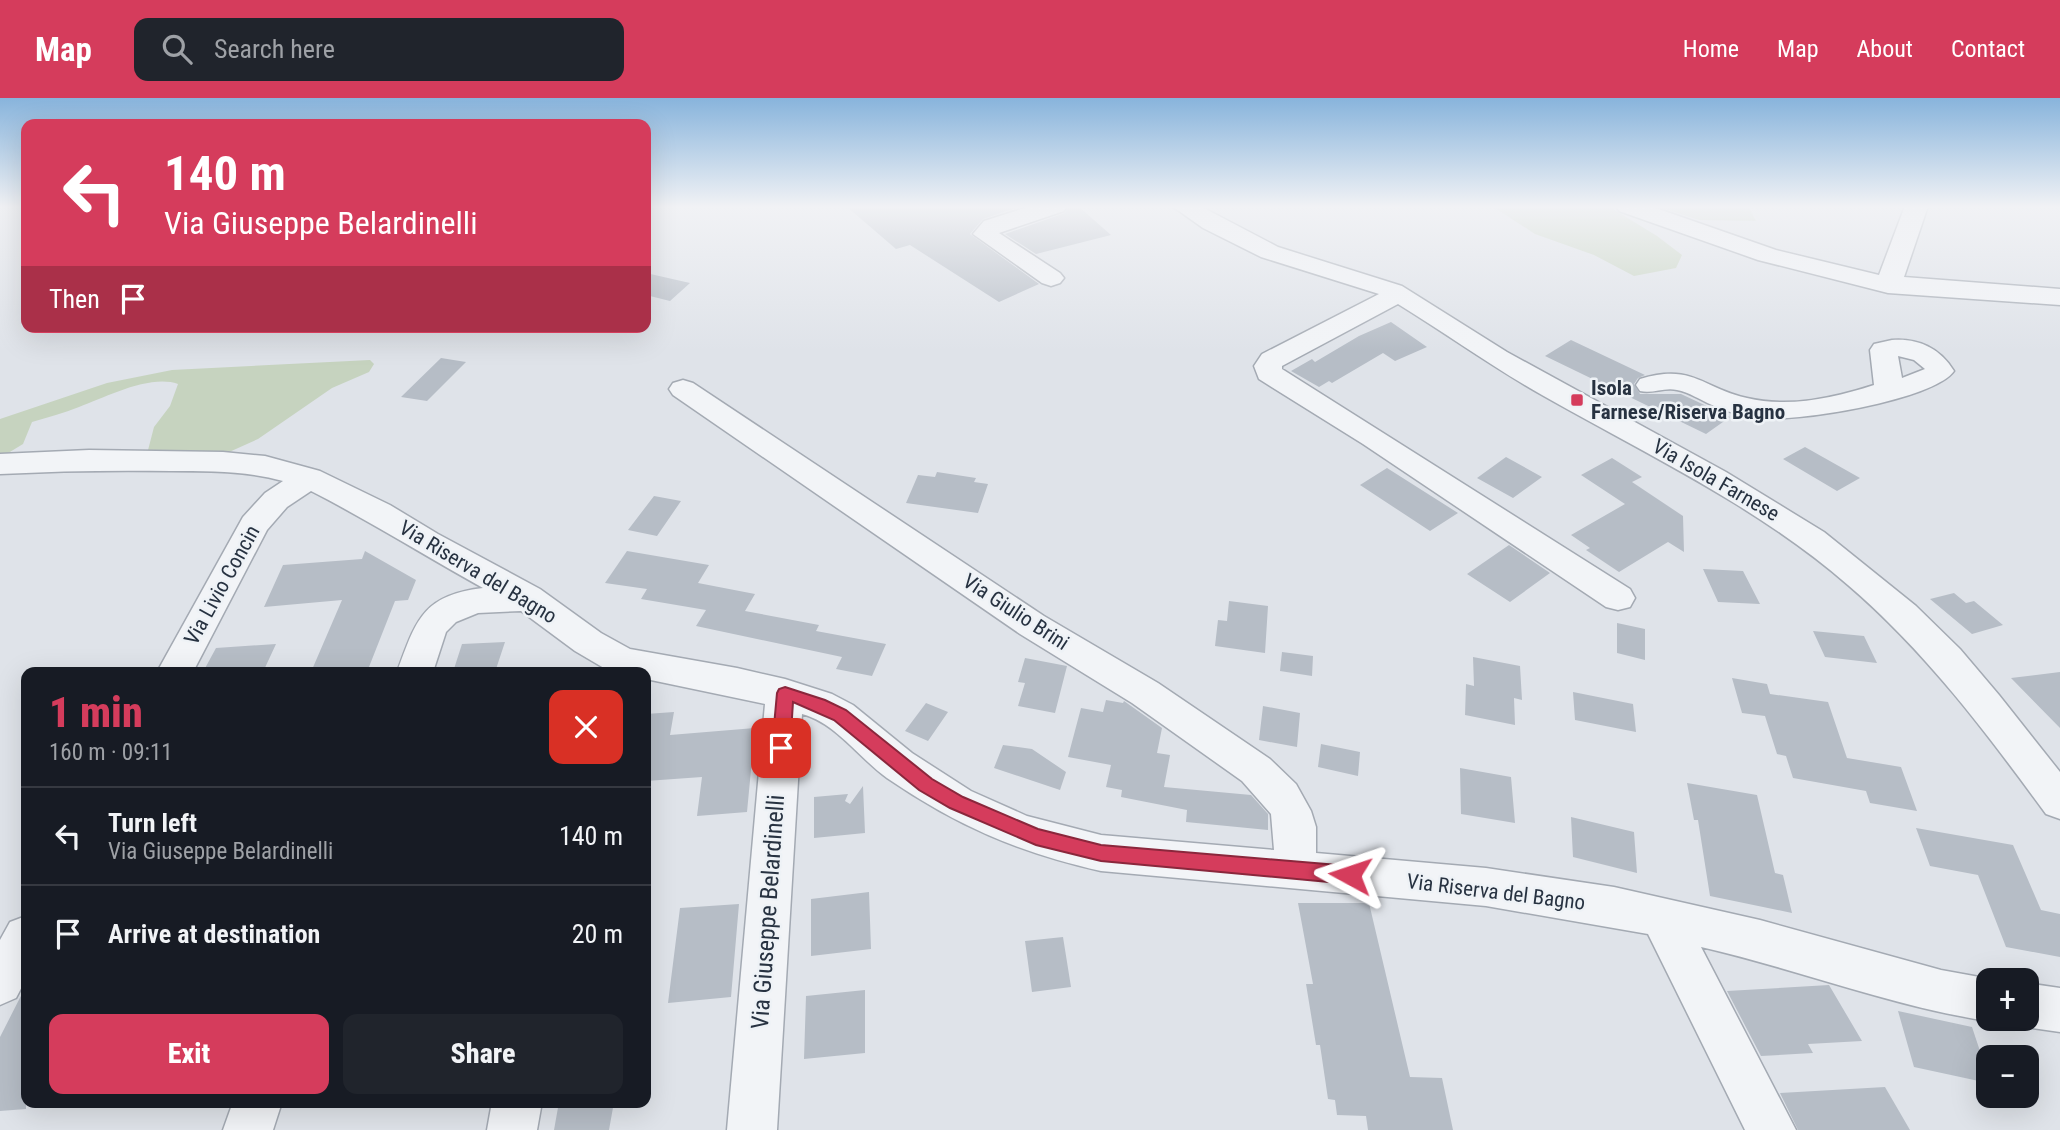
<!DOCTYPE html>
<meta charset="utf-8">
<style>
:root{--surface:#171b24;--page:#20242c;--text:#f1f3f6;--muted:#9ea1a6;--line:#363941;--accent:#d53c5c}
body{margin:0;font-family:"Roboto Condensed",sans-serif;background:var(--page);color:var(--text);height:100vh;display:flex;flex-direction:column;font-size:26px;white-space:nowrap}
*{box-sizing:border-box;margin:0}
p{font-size:23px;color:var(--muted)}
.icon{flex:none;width:38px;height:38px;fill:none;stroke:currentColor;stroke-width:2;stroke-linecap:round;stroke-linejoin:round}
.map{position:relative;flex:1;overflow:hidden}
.side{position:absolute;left:21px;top:569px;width:630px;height:441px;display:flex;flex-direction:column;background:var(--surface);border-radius:14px;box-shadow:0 7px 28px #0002}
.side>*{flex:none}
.banner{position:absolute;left:21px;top:21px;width:630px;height:214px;border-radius:14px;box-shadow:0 7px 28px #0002;background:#d53c5c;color:#fff;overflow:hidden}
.buttons{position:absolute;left:1976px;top:870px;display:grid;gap:14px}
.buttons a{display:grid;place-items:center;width:63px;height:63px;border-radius:14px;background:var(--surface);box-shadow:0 7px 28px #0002;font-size:35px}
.pin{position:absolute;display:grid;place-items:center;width:60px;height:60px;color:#fff;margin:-30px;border-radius:14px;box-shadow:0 4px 10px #0006}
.me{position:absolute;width:77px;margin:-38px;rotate:275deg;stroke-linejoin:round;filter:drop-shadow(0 0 5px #0008)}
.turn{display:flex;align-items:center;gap:24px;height:147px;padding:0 28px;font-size:32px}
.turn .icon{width:91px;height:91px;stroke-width:2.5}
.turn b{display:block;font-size:49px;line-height:60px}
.then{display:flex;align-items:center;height:66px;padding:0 28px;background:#0003;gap:14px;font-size:26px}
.round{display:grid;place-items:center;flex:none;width:74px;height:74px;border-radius:14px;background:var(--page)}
.summary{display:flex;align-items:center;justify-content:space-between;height:119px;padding:0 28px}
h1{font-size:42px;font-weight:800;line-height:52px;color:var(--accent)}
.primary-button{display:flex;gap:14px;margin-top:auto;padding:14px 28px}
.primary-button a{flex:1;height:80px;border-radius:14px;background:var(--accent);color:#fff;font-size:28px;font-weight:800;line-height:80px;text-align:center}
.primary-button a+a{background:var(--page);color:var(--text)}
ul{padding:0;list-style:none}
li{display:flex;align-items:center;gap:21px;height:98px;padding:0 28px;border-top:2px solid var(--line)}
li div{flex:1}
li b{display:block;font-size:26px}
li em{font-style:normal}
header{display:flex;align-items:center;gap:42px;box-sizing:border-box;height:98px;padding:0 35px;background:var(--accent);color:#fff}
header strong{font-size:33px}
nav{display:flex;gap:38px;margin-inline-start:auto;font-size:24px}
.search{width:490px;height:63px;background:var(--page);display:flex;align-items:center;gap:18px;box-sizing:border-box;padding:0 24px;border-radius:14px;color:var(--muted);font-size:26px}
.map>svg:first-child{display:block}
.green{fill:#c6d3bf}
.building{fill:#b6bdc6}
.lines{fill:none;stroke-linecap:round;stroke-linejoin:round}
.minor-casing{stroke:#a4aab3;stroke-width:3}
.minor{fill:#f2f4f7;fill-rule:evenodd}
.route{fill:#d53c5c;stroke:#8a273c;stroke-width:2}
.poi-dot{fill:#d53c5c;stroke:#eef2f6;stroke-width:2.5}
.labels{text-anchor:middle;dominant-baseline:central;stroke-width:5;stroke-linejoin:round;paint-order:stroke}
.poi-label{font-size:21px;font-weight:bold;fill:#273241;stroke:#eef2f6;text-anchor:start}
.street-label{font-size:21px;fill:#273241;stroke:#eef2f6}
.near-street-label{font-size:24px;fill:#273241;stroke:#eef2f6}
</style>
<header>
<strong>Map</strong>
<div class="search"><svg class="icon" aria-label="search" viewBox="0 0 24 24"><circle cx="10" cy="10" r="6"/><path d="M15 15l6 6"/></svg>Search here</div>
<nav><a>Home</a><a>Map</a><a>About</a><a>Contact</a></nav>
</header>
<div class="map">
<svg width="2060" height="1032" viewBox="0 0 2060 1032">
<rect width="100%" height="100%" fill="#dfe3e9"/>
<path class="green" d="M 1492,108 L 1608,108 L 1657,138 L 1682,157 L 1676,170 L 1634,178 L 1594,157 L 1535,136 Z
M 1656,108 L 1748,108 L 1756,123 L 1699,122 Z
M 370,262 L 374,266 L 369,274 L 332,290 L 258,341 L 218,359 L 147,356 L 154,329 L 170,308 L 178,286 C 150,276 106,299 79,309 C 64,315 48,319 32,324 L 23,346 L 0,360 L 0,321 L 107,285 L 172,272 Z"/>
<path class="building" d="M 846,108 L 1021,108 L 983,121 L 970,136 L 1039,186 L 999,204 L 910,147 L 896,151 Z
M 1069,108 L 1078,108 L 1111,137 L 1036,156 L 1005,136 L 1065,115 Z
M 646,175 L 690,185 L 670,203 L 646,197 Z
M 1391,224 L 1427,249 L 1395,263 L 1383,255 L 1332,285 L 1329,283 L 1319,289 L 1291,273 L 1312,261 L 1315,264 L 1359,238 Z
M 1571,242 L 1645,277 L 1638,280 L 1634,286 L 1640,296 L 1681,296 L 1730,319 L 1706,336 L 1545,258 Z
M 441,260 L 466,264 L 427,303 L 401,299 Z
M 1805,349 L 1860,380 L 1837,393 L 1783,361 Z
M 1506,359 L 1542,379 L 1513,400 L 1477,380 Z
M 1612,360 L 1642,379 L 1632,384 L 1683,418 L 1684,454 L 1668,444 L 1619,474 L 1586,452 L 1590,450 L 1571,437 L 1625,406 L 1581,377 Z
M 1387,370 L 1458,415 L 1430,433 L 1360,387 Z
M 937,374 L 976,380 L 974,384 L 988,386 L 978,415 L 906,405 L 918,377 L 935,379 Z
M 654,398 L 681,403 L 657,438 L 628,432 Z
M 1509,447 L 1550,475 L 1510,504 L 1467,476 Z
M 365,453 L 416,482 L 408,502 L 395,503 L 367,574 L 311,574 L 342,502 L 264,509 L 283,467 L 362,461 Z
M 627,453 L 709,467 L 698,485 L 755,496 L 745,513 L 819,527 L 816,533 L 886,546 L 872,578 L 836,571 L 842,559 L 696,528 L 706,512 L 641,501 L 647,491 L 605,485 Z
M 1703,471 L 1743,473 L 1760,506 L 1718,504 Z
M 1954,495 L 1966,505 L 1974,503 L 2003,527 L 1972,536 L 1930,501 Z
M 1229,503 L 1268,508 L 1265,555 L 1215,548 L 1218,522 L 1227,523 Z
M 1617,525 L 1645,531 L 1645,562 L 1617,555 Z
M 1813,533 L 1864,538 L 1877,565 L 1825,559 Z
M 505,544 L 495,574 L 453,574 L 462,546 Z
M 276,546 L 263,574 L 203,574 L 216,550 Z
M 1282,554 L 1313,558 L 1312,578 L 1280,573 Z
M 1473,559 L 1520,568 L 1522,602 L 1514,600 L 1515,627 L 1465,617 L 1466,586 L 1474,588 Z
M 1025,560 L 1067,568 L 1055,615 L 1018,608 L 1025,585 L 1018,584 Z
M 2060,574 L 2060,630 L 2011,580 Z
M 1732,580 L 1767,586 L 1770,596 L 1828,604 L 1847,660 L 1901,669 L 1917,713 L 1870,705 L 1866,693 L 1793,680 L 1786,658 L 1777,656 L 1765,618 L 1742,615 Z
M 1573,594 L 1633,606 L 1636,634 L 1575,622 Z
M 1106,602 L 1123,605 L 1124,603 L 1162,630 L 1157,655 L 1170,657 L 1164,689 L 1251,697 L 1268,716 L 1268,732 L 1186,724 L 1187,712 L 1121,699 L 1122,692 L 1106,689 L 1111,667 L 1068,659 L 1081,610 L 1103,614 Z
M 926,605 L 948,614 L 928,643 L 905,633 Z
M 1263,608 L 1300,615 L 1297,649 L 1259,642 Z
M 674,614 L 670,637 L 755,630 L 747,714 L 697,718 L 702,679 L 646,683 L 646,616 Z
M 1321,646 L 1360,654 L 1358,678 L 1318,669 Z
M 1003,647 L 1032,651 L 1066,674 L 1060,692 L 994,670 Z
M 1460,670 L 1511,679 L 1515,725 L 1461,716 Z
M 1687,685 L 1757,697 L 1775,775 L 1783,777 L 1792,815 L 1710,798 L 1698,722 L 1694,722 Z
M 863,688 L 865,735 L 814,740 L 814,699 L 848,696 L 845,703 L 850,706 Z
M 1571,719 L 1634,734 L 1637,775 L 1573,759 Z
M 1916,730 L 2013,747 L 2041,812 L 2060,816 L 2060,859 L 2006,849 L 1978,777 L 1930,768 Z
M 869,794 L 871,851 L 811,858 L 811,801 Z
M 1298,805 L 1369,805 L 1410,979 L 1442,980 L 1453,1032 L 1368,1032 L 1366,1018 L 1337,1017 L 1335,1002 L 1328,1001 L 1320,947 L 1316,947 L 1306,886 L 1313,886 Z
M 739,806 L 731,899 L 668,905 L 680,810 Z
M 1063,839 L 1071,889 L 1032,894 L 1025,843 Z
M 1829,887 L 1862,943 L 1808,946 L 1813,955 L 1761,958 L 1727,893 Z
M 26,888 L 26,1011 L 0,1013 L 0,939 Z
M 865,892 L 865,955 L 804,961 L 806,898 Z
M 1898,913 L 1972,929 L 1988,977 L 1988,985 L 1914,969 Z
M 1885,989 L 1910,1032 L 1798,1032 L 1780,995 Z
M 559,1004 L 614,1004 L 609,1032 L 554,1032 Z"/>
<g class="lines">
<g class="minor-casing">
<path id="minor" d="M 1031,108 L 1067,108 L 1064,113 L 999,135 L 1060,175 L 1064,180 L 1060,185 L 1051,188 L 1042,185 L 973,136 L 984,123 Z
M 1172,108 L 1200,108 L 1278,149 L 1402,188 L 1507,254 L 1726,374 L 1824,434 L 1916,508 L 1960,551 L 1999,597 L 2060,674 L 2060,721 L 2046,716 C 1986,634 1926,554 1848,487 C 1757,408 1646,356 1542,297 C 1492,269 1447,236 1398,206 L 1282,268 L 1282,271 L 1630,491 L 1635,500 L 1630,509 L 1618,512 L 1606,509 L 1363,346 L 1259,281 L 1254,268 L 1262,256 L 1379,196 L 1261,159 L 1203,130 Z
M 1616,108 L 1650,108 L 1776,152 L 1879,177 L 1905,108 L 1928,108 L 1904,179 L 2060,191 L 2060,207 L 1888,195 L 1758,162 L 1619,113 Z
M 1892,242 C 1918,240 1940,250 1954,273 C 1934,302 1794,325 1758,320 C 1742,317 1726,314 1712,307 C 1700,302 1689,294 1677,292 C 1664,289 1653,296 1640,293 L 1636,287 L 1640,281 C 1693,265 1702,290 1747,300 C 1789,310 1834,300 1874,287 L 1870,252 L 1874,246 ZM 1898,258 L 1914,262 L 1925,271 L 1902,280 Z
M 683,282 L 693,285 L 1044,518 L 1158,585 L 1270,661 L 1296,686 L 1311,713 L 1316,729 L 1316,755 L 1486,770 L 1614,789 L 1760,822 L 1941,872 L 1996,882 L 1988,882 L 1988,920 L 1994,920 L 1988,923 C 1890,908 1797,871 1701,849 L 1796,1032 L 1745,1032 L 1648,836 L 1486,808 L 1101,773 C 1018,754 957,728 887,680 C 859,660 836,625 802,616 L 777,1032 L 727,1032 L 765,606 L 646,581 L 646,574 L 609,573 L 575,553 L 521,513 L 478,515 L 456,524 L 446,534 L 433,574 L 397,574 C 416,523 422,497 483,490 C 425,458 370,423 311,393 L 287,409 L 267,432 L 193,574 L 157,574 L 243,419 L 265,395 L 283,383 C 247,373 209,373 171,373 C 114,372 57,373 0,376 L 0,356 L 89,352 L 223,354 L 265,358 L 320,373 L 390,407 L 438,436 L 540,491 L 601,535 L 630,551 L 737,570 L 785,581 L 832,596 L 853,607 L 912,655 L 971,693 L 1027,718 L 1101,737 L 1274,752 L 1271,716 L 1242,683 L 1132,605 L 1020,536 L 673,297 L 669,291 L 673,285 Z
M 26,818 L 26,881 L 16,900 L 0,907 L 0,842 L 10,824 Z
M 2026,885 L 2060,890 L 2060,934 L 2026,929 L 2010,923 L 2009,920 L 2026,920 Z
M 233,1004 L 282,1004 L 273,1032 L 223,1032 Z
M 492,1004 L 542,1004 L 537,1032 L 487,1032 Z"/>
</g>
<use href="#minor" class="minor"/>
</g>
<linearGradient id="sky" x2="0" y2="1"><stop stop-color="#88b4dc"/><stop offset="0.43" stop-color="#f1f2f5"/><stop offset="1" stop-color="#f1f2f5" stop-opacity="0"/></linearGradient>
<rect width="2060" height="253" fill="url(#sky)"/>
<path class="route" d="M 785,589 L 825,602 L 846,612 L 932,681 L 963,699 L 1038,731 L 1101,747 L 1350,768 L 1356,771 L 1359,777 L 1356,783 L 1350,786 L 1101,763 L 1036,747 L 950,710 L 919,692 L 834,622 L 793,604 L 790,650 L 787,655 L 775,655 L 772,650 L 777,595 L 779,591 Z"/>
<rect class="poi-dot" x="1570" y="295" width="14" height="14" rx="3.5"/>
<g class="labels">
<g class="poi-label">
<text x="1591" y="290">Isola<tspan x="1591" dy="24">Farnese/Riserva Bagno</tspan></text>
</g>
<g class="street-label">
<text transform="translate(1716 382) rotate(30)">Via Isola Farnese</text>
<text transform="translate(478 474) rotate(31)">Via Riserva del Bagno</text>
<text transform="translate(222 487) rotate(-61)">Via Livio Concin</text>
<text transform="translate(1016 514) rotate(33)">Via Giulio Brini</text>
<text transform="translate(1496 794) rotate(7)">Via Riserva del Bagno</text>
</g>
<g class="near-street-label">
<text transform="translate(768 814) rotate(-86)">Via Giuseppe Belardinelli</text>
</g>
</g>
</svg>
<div class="buttons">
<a>+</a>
<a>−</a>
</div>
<div class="pin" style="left:781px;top:650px;background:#d93025"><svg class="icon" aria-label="arrive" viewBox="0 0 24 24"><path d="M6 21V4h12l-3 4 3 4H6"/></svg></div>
<svg class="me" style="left:1350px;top:777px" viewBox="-20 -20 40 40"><path d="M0-17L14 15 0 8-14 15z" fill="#d53c5c" stroke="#fff" stroke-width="4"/></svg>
<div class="banner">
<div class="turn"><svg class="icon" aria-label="left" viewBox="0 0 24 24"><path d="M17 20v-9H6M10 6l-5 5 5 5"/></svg><div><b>140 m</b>Via Giuseppe Belardinelli</div></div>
<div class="then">Then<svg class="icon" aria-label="arrive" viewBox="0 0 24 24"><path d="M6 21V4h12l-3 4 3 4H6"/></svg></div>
</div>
<section class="side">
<div class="summary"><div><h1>1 min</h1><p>160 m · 09:11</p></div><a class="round" style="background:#d93025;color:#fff"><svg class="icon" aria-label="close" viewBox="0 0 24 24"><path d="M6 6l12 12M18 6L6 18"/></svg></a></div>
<ul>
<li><svg class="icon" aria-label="left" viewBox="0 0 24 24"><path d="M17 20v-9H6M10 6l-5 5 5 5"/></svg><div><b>Turn left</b><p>Via Giuseppe Belardinelli</p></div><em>140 m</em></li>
<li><svg class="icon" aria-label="arrive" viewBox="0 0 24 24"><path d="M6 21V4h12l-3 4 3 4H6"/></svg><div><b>Arrive at destination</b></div><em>20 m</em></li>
</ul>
<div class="primary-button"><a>Exit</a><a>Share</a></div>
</section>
</div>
